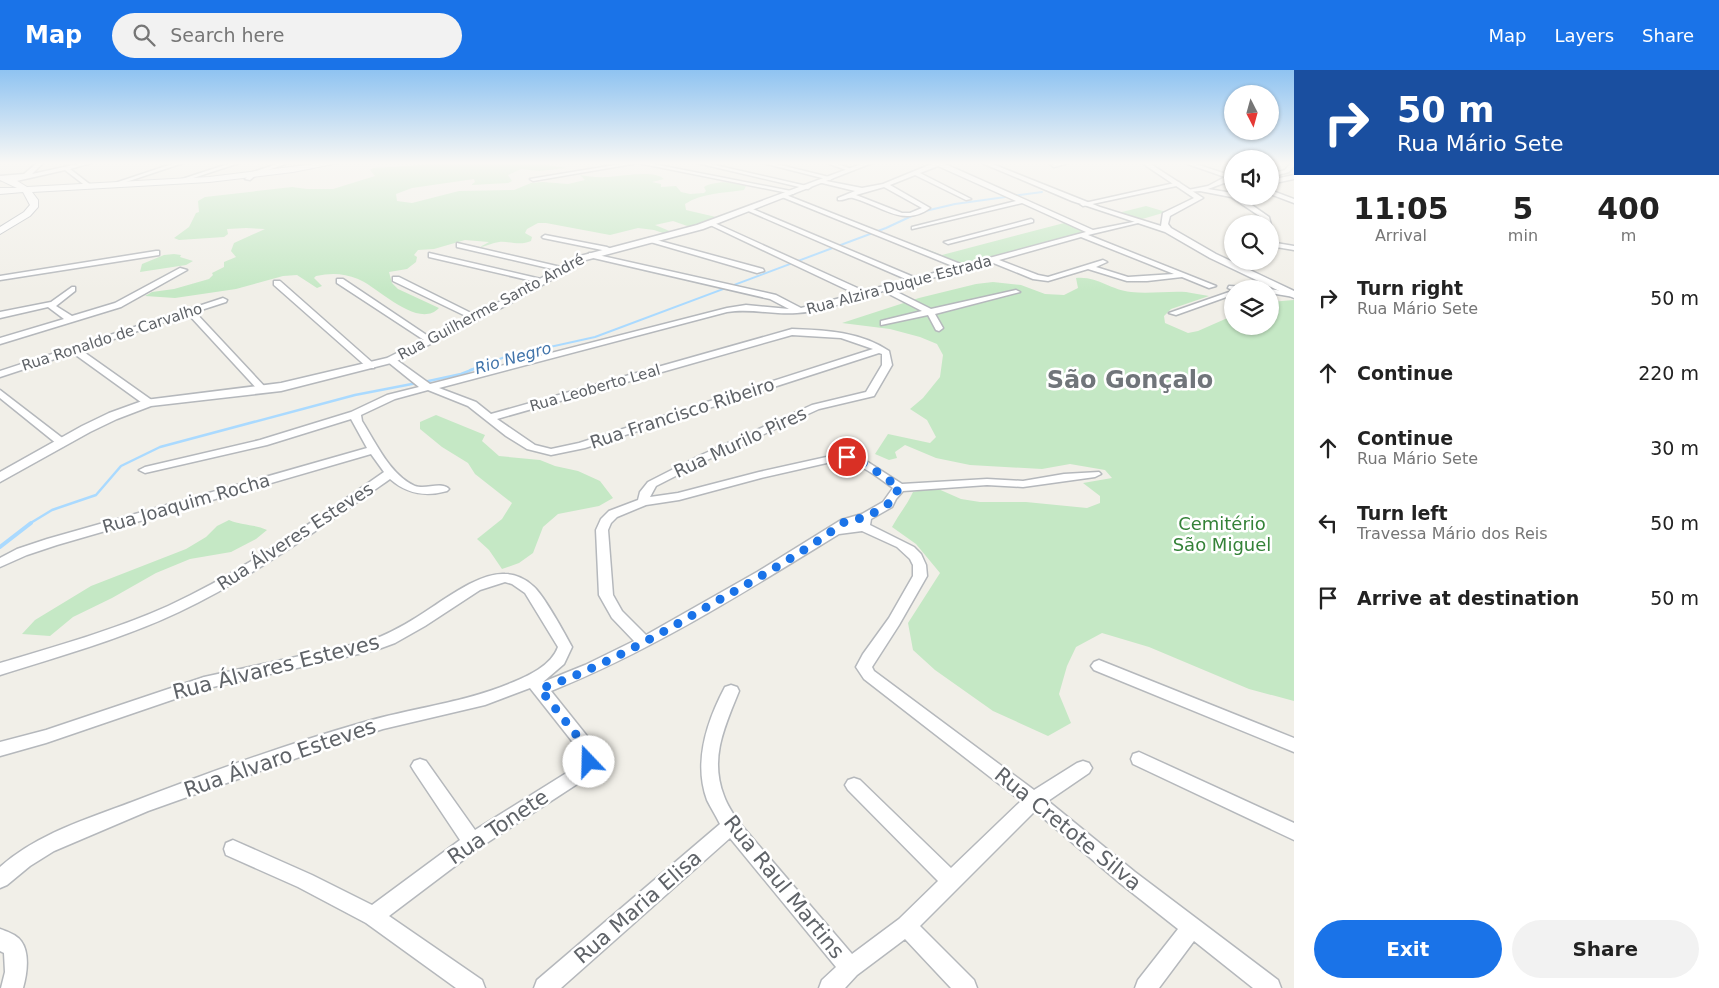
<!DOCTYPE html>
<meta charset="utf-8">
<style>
:root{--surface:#fff;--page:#f2f2f2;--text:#222;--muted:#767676;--accent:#1a73e8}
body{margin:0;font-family:"DejaVu Sans",sans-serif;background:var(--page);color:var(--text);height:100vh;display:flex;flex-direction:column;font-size:19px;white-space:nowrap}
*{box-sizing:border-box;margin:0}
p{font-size:16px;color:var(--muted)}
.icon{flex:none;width:28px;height:28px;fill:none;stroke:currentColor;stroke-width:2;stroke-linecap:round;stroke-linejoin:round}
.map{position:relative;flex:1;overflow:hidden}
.sheet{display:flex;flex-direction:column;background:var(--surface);width:425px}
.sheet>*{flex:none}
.hud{background:#1a4fa0;color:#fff;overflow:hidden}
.needle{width:32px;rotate:174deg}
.controls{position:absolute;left:1224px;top:15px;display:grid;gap:10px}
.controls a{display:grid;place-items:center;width:55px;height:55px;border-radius:50%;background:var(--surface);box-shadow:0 1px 4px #0004;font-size:25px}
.pin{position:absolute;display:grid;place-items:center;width:42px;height:42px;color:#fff;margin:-21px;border:2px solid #fff;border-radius:50%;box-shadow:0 1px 5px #0007}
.me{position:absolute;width:55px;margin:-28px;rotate:339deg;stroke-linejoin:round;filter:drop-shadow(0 0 4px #0008)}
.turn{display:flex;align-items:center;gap:18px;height:105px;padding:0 20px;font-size:22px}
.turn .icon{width:65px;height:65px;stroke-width:2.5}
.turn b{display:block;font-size:35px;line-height:42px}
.eta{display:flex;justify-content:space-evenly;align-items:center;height:85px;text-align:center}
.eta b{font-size:30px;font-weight:700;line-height:35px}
.cta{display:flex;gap:10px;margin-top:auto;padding:10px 20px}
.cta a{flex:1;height:58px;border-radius:30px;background:var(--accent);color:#fff;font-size:20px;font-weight:700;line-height:58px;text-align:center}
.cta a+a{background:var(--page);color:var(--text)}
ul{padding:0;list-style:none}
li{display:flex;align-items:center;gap:15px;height:75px;padding:0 20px}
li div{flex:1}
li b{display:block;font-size:19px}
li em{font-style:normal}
header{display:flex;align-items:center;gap:30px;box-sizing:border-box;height:70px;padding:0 25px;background:var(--accent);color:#fff}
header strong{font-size:24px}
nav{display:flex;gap:28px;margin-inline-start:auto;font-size:18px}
.search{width:350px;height:45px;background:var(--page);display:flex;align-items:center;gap:12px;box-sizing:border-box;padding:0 18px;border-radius:28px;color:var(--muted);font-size:19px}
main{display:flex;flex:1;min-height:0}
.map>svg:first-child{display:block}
.green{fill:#c5e8c5}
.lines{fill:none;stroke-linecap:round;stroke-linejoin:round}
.stream-far2{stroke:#aadaff;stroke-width:2}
.stream-far1{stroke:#aadaff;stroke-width:2.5}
.stream{stroke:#aadaff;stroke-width:4}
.minor-casing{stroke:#b5b8bc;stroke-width:3}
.tertiary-casing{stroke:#b5b8bc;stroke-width:3}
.secondary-casing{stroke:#b6babf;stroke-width:2}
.minor{fill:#fff;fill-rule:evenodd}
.tertiary{fill:#fff;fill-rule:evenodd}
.secondary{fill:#fff;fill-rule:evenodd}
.route{stroke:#1a73e8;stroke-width:9;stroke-dasharray:0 16.2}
.labels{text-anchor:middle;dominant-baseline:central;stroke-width:5;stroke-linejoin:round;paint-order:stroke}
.far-street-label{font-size:15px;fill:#5f6368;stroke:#fff}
.far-water-label{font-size:16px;font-style:italic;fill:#4174aa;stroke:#fff}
.street-label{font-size:18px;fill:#5f6368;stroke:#fff}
.park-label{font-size:18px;fill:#348238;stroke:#fff}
.near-street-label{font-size:21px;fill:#5f6368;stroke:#fff}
.far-town-label{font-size:24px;font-weight:bold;fill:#70757a;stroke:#fff}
</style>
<header>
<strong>Map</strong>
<div class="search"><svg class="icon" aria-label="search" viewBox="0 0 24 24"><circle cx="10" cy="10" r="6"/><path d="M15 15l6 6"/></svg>Search here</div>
<nav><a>Map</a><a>Layers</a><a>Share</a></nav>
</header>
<main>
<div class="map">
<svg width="1294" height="918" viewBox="0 0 1294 918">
<rect width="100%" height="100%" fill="#f1efe8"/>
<path class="green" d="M 454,93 L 534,93 L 567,98 L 539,101 L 521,99 L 508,105 L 512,111 L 508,113 L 471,115 L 475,112 L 474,109 L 412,118 L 396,124 L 397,131 L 412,133 L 459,121 L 514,120 L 531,113 L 543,112 L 568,114 L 585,110 L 580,105 C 588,106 597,108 605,107 C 619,107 653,99 664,109 L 652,112 L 661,114 L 661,117 L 676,116 L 681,122 L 690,124 L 704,123 L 706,121 L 704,117 C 714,111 735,111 746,116 L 744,120 C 724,123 702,123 685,134 L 686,140 L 716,147 L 690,157 L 673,151 L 655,155 L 672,162 L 666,164 L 654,160 L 638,158 L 610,165 L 546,153 L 538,153 L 527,159 L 525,163 L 532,167 L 531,171 C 520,176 510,171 499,172 C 492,173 487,176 480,177 L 489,172 L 465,170 L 434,179 L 418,180 L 414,185 L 417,187 L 416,192 L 407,199 L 389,202 L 392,213 L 398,219 L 439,238 C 418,260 378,217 358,209 C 343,203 331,203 316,206 L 314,208 L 322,216 L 317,218 L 297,205 L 283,206 L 236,219 L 175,228 L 145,226 L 152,222 L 174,219 L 209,209 L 213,205 L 212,203 L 224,197 L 224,192 L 236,187 L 231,181 L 234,173 L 265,159 L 246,158 L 227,159 L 228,164 L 224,167 L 179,170 L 174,168 L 189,157 L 196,143 L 199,142 L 198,131 L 205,127 L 292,117 L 307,119 L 333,119 L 375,106 L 370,100 L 373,98 Z
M 1146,136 L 1166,142 L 1139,150 L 1118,143 Z
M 1068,152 L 1089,161 L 964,197 L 917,178 L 921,177 L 942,185 Z
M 174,184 L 181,185 L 180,187 L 193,191 L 186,195 L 140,202 L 142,194 L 164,185 Z
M 1076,208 C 1098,206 1110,220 1131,222 C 1149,224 1167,221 1186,222 C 1193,223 1201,225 1209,226 L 1171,239 L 1164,246 L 1165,253 L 1188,263 L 1198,261 L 1232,246 L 1232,256 L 1270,256 L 1270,232 L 1294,230 L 1294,631 L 1249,619 L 1149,577 L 1102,563 L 1076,577 L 1067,596 L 1059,624 L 1071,653 L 1048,666 L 993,641 L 935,600 L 913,580 L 908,553 L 940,503 L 916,474 L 892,457 C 899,444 907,435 913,422 L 936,418 L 961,429 L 980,432 L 1026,432 L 1087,438 L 1100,433 L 1100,426 L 1083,413 L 1112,408 L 1105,400 L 1070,394 L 1042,399 L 970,395 L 936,388 L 905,375 L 895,382 L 897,388 L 889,390 L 875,384 L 888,364 L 930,373 L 936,367 L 927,350 L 910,339 L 923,328 L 940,307 L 943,285 L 937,274 L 920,267 L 890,259 L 842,253 L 919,228 L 976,214 L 993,212 L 1021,215 L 1045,224 L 1064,225 L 1078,218 Z
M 436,345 L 485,365 L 482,371 L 499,386 L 540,390 L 555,396 L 578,401 L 600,411 L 613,428 L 599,436 L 558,444 L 543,457 L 533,483 L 519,493 L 502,499 L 489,480 L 477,469 L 502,449 L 512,433 L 475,404 L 468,393 L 442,377 L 420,359 L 420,352 Z
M 229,450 C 243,456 255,454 267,460 L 256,469 L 231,482 L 190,489 L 156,503 L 112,528 L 73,547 L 50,566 L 22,564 L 35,550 L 91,516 L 186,479 L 206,467 L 217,456 Z"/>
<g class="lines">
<path class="stream-far2" d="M 921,142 L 955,134 L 1042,122
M 470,300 L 505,287 L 595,267 L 886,158 L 916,144"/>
<path class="stream-far1" d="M 424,312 L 461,304 L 474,299
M 29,454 L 52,440 L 96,425 L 121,396 L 160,377 L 355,325 L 417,313"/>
<path class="stream" d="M 0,477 L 31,453"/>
<g class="minor-casing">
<path id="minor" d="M 37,93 L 43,93 L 32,104 L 82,93 L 91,93 L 70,99 L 92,116 L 87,117 L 65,100 L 12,112 L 10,109 L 0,110 L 0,106 L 24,104 Z
M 175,93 L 183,93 L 114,116 L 109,115 Z
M 231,93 L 239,93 L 181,112 L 176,111 Z
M 280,93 L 288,93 L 257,104 L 250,110 L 245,109 L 253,102 Z
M 627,93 L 648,93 L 796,122 L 793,124 L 638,93 L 533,111 L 530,109 Z
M 697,93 L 706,93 L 811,117 L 808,119 Z
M 763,93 L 772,93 L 833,108 L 830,110 Z
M 827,93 L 835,93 L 854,100 L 849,101 Z
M 934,93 L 943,93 L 1093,160 L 1138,151 L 1138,153 L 1088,165 L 1216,216 L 1209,218 L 1182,207 L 1147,211 L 1127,211 L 1088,199 L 1048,211 L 1033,209 L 991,192 L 891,219 L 931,239 L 1016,220 L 1020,222 L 935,244 L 943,258 L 939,261 L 936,260 L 928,245 L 881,255 L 881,251 L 922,241 L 883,221 C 855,229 825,241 797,243 C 773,245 751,238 727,242 L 439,318 L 476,332 L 491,344 L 792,259 C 826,260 861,262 889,281 L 892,295 L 874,326 L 819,339 L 707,390 L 656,416 L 650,427 L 678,423 L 759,402 L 840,384 L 860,387 L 902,414 L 987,409 L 1023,411 L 1064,404 L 1099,402 L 1101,404 L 1095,407 L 1023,417 L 987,415 L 903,421 L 896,429 L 892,437 L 871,449 L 870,455 L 914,477 L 921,484 L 926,495 L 927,506 L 899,555 L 872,597 L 874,601 L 1034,720 L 1077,693 L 1083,691 L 1089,693 L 1092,698 L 1089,703 L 1048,731 L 1135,802 L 1278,910 L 1281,918 L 1253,918 L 1194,871 L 1159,918 L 1135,918 L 1138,910 L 1178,859 L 1121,814 L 1035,741 L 920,856 L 974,910 L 977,918 L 951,918 L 905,869 L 857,905 L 845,918 L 819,918 L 822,910 L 836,897 L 730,768 L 561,918 L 534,918 L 537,910 L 720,754 C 716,746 711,738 707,730 C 693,692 707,651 725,617 L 731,615 L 737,617 L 739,621 C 725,656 709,688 724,726 C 727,735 733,743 737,750 L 852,884 L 899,849 L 938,811 L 848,720 L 845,715 L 848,710 L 854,708 L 860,710 L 951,798 L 1021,731 L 864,609 L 856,597 L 863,584 L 889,548 L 913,506 L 913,495 L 910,489 L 897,477 L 862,461 L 839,464 C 746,521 653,580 551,621 L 591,671 C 598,686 597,694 588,707 L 479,778 L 389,846 L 482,910 L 485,918 L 456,918 L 366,853 L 298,817 L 226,785 L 224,779 L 226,773 L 233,770 L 312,805 L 372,835 L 460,770 L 414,701 L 411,696 L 414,691 L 420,689 L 426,691 L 475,760 L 576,697 L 580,689 L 579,680 L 530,618 L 485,635 L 383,659 L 339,673 L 148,741 L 54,781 L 30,796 L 7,815 L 0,818 L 0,797 C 37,764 87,749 132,732 C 207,703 284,675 361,653 C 411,638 463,633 511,613 C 528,606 551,596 558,577 L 525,523 L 512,514 L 505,512 L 480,520 L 425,556 L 395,573 L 376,580 L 204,619 L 46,673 L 0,686 L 0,672 L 46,660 L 204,607 L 369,571 C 386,565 401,557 417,547 C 440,533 478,502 505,504 C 515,504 526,509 533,516 C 543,524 565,564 572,577 L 564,594 L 543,612 L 585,595 L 634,571 L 612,548 L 599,525 L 596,460 L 601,449 L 609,441 L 638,430 L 640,422 L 648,412 L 699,386 L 812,335 L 866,322 L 882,295 L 882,284 L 879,283 L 585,378 L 551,385 L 527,379 L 506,366 L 468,336 L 428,320 L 395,329 L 361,345 L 362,351 C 376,373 390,405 415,416 C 426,420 441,411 449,419 L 447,421 C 425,427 407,424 390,409 C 322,457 254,506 179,542 C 122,569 60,586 0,605 L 0,593 C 57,576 114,560 168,536 C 246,500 315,450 384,402 L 371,384 L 57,475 L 27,485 L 0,497 L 0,488 L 17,479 L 47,469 L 367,378 L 351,349 L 267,375 L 145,403 L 139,400 L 145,397 L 260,370 L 351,342 L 387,325 L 419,317 L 388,292 L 388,288 L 394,288 L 430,314 L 727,238 L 746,235 L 789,239 L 770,229 L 589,187 L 589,183 L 776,225 L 801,238 L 856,224 L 708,154 L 707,153 L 710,151 L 864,221 L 908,210 L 746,140 L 745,139 L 748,137 L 916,208 L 955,197 L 782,127 L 782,125 L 786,125 L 963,195 L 1086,162 L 1022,133 L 912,159 L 912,157 L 1016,131 L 938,96 L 920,103 L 971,129 L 966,130 L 915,105 L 890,115 L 930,138 C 903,158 880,135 853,128 C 848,127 843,131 838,130 L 838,128 L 855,121 L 818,112 L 821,110 L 862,118 L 883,114 ZM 884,117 L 922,138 L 910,143 L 902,143 L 856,125 ZM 1081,167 L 1174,204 L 1128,207 L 1096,197 L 1107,192 L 1103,190 L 1048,207 L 1038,205 L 999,190 ZM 792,265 L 841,268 L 873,279 L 579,373 L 551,379 L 535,375 L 497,349 ZM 840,390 C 861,393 876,406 893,418 L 883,432 L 862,444 L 841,450 L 757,502 L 646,565 L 622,541 L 613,525 L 608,460 L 611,453 L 617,447 L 646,435 L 679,430 L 761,408 Z
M 1058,93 L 1069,93 L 1054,97 L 1051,95 Z
M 1185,93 L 1193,93 L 1232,106 L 1232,110 L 1208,119 L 1232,123 L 1232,126 L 1239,126 L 1269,147 L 1271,155 L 1266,154 L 1264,149 L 1231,127 L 1200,121 L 1188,122 L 1188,120 L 1208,116 L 1225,107 Z
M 1291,93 L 1294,93 L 1294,96 L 1289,102 L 1274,106 L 1271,104 L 1285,100 Z
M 1294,105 L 1294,109 L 1270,114 L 1270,110 Z
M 1179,112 L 1181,115 L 1083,136 L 1080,134 Z
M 1270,120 L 1294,129 L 1294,133 L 1270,124 Z
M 1031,149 L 1033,150 L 1033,152 L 948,174 L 944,172 Z
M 545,165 L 607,177 L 611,179 L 607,181 L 543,168 L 542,167 Z
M 649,168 L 763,199 L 764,201 L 757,203 L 647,171 L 647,169 Z
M 1270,172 L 1294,176 L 1294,180 L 1270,176 Z
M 457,173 L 561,197 L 565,199 L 561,201 L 457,177 Z
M 156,181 L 159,181 L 159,185 L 0,210 L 0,206 Z
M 429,183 L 541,209 L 545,211 L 541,213 L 429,187 Z
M 180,198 L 187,200 L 121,237 L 0,274 L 0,268 L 64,249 L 48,237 L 0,248 L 0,242 L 51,232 L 72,217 L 75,217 L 75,221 L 56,236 L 72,246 L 115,233 Z
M 393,207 L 399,207 L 479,247 L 472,249 L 393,211 Z
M 337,209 L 343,209 L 434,270 L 430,273 L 427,272 L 337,213 Z
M 274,211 L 280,211 L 374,294 L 374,298 L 368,298 L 274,215 Z
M 1229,216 L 1248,217 L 1252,219 L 1232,219 L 1232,220 L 1228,218 Z
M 1270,219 L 1294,223 L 1294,227 L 1270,223 Z
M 1232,221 L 1232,225 L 1176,245 L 1169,243 Z
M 223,228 L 227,230 L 226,232 L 195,242 L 266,318 L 266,322 L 260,322 L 188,244 L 81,280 L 153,331 L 153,335 L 145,335 L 73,283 L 0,307 L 0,301 Z
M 0,320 L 65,370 L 66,372 L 65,374 L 57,374 L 0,328 Z
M 1099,590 L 1294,668 L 1294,682 L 1094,600 L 1091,596 L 1094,592 Z
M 1139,682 L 1294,753 L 1294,770 L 1133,694 L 1131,689 L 1133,684 Z
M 0,859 C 6,861 17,865 21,871 C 30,883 27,904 23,918 L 1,918 L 5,902 L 4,883 L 0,881 Z"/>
</g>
<g class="tertiary-casing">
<path id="tertiary" d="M 864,93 L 872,93 L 703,159 L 586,190 L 507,235 L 395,292 L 281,321 L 151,336 L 117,349 L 90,362 L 0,412 L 0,402 L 82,356 L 109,343 L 145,330 L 281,313 L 387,288 L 501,231 L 580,186 L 697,155 Z
M 982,93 L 990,93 L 1100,137 L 1161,156 L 1163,143 L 1194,128 L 1142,93 L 1149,93 L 1203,128 L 1170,146 L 1168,154 L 1171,158 L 1216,184 L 1294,221 L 1294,228 L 1210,188 L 1165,162 L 1072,131 Z"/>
</g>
<g class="secondary-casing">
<path id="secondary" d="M 322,93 L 338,93 L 293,102 L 209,112 L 32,122 L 38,130 L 38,137 L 30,146 L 0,164 L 0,157 L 24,142 L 30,135 L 23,122 L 0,124 L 0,118 L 17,118 L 0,110 L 0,106 L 14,109 L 27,117 L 209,107 Z"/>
</g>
<use href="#minor" class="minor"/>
<use href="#tertiary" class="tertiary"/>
<use href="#secondary" class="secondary"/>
</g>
<linearGradient id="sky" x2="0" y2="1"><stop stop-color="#8fc3f1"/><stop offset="0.42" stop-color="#f9f8f5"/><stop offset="1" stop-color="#f9f8f5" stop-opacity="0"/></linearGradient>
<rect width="1294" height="221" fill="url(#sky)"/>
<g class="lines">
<path class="route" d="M 589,692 L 590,684 L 585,676 L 540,619 C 603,597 660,564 717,531 C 760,507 804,482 843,453 C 850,448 857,450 865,447 C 872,444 881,439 888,434 L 890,428 L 900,418 L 866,394 L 847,387"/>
</g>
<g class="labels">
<g class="far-street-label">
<text transform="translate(899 215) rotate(-15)">Rua Alzira Duque Estrada</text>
<text transform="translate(491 237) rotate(-28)">Rua Guilherme Santo André</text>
<text transform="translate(112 267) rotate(-18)">Rua Ronaldo de Carvalho</text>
<text transform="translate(595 318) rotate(-16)">Rua Leoberto Leal</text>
</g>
<g class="far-water-label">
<text transform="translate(513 288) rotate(-16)">Rio Negro</text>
</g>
<g class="street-label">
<text transform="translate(682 343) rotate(-18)">Rua Francisco Ribeiro</text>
<text transform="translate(740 372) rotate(-25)">Rua Murilo Pires</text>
<text transform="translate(186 433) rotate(-16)">Rua Joaquim Rocha</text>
<text transform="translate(295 466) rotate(-33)">Rua Álveres Esteves</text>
</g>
<g class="park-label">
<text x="1222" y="453">Cemitério<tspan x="1222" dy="21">São Miguel</tspan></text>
</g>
<g class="near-street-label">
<text transform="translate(276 597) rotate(-14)">Rua Álvares Esteves</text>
<text transform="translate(280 688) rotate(-19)">Rua Álvaro Esteves</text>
<text transform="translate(498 757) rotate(-34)">Rua Tonete</text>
<text transform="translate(1068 759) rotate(39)">Rua Cretote Silva</text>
<text transform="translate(784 817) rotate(51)">Rua Raul Martins</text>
<text transform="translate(638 837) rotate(-41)">Rua Maria Elisa</text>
</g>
<g class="far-town-label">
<text x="1130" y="310">São Gonçalo</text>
</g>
</g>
</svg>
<div class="controls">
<a><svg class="needle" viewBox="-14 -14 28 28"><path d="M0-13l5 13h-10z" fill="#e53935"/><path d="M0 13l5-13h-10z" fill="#767676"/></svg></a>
<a><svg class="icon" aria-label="sound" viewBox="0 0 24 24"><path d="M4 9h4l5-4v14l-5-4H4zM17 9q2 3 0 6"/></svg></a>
<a><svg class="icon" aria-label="search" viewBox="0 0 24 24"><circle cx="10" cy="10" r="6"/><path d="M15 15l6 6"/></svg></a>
<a><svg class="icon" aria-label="layers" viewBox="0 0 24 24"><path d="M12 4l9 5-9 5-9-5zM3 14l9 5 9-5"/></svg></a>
</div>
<div class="pin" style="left:847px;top:387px;background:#d93025"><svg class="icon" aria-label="arrive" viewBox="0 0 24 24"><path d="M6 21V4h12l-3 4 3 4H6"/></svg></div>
<svg class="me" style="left:589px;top:692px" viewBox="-20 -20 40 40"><circle r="19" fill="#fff"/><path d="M0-13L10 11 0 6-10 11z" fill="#1a73e8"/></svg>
</div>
<section class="sheet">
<div class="hud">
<div class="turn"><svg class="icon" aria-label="right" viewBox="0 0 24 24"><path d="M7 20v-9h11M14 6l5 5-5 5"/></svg><div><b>50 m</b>Rua Mário Sete</div></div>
</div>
<div class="eta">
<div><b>11:05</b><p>Arrival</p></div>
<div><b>5</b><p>min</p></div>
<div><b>400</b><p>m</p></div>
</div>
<ul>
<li><svg class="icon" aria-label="right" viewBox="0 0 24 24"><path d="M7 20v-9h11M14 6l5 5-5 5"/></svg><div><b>Turn right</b><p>Rua Mário Sete</p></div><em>50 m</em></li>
<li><svg class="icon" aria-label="ahead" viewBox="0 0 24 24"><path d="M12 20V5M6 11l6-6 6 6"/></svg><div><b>Continue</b></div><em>220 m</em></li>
<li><svg class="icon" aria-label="ahead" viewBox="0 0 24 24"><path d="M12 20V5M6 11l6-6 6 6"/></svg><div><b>Continue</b><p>Rua Mário Sete</p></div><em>30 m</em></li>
<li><svg class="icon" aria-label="left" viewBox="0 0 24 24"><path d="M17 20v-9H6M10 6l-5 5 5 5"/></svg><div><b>Turn left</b><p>Travessa Mário dos Reis</p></div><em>50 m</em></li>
<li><svg class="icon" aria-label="arrive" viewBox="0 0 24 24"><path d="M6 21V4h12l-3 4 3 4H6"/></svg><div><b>Arrive at destination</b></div><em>50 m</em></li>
</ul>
<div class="cta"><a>Exit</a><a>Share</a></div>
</section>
</main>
